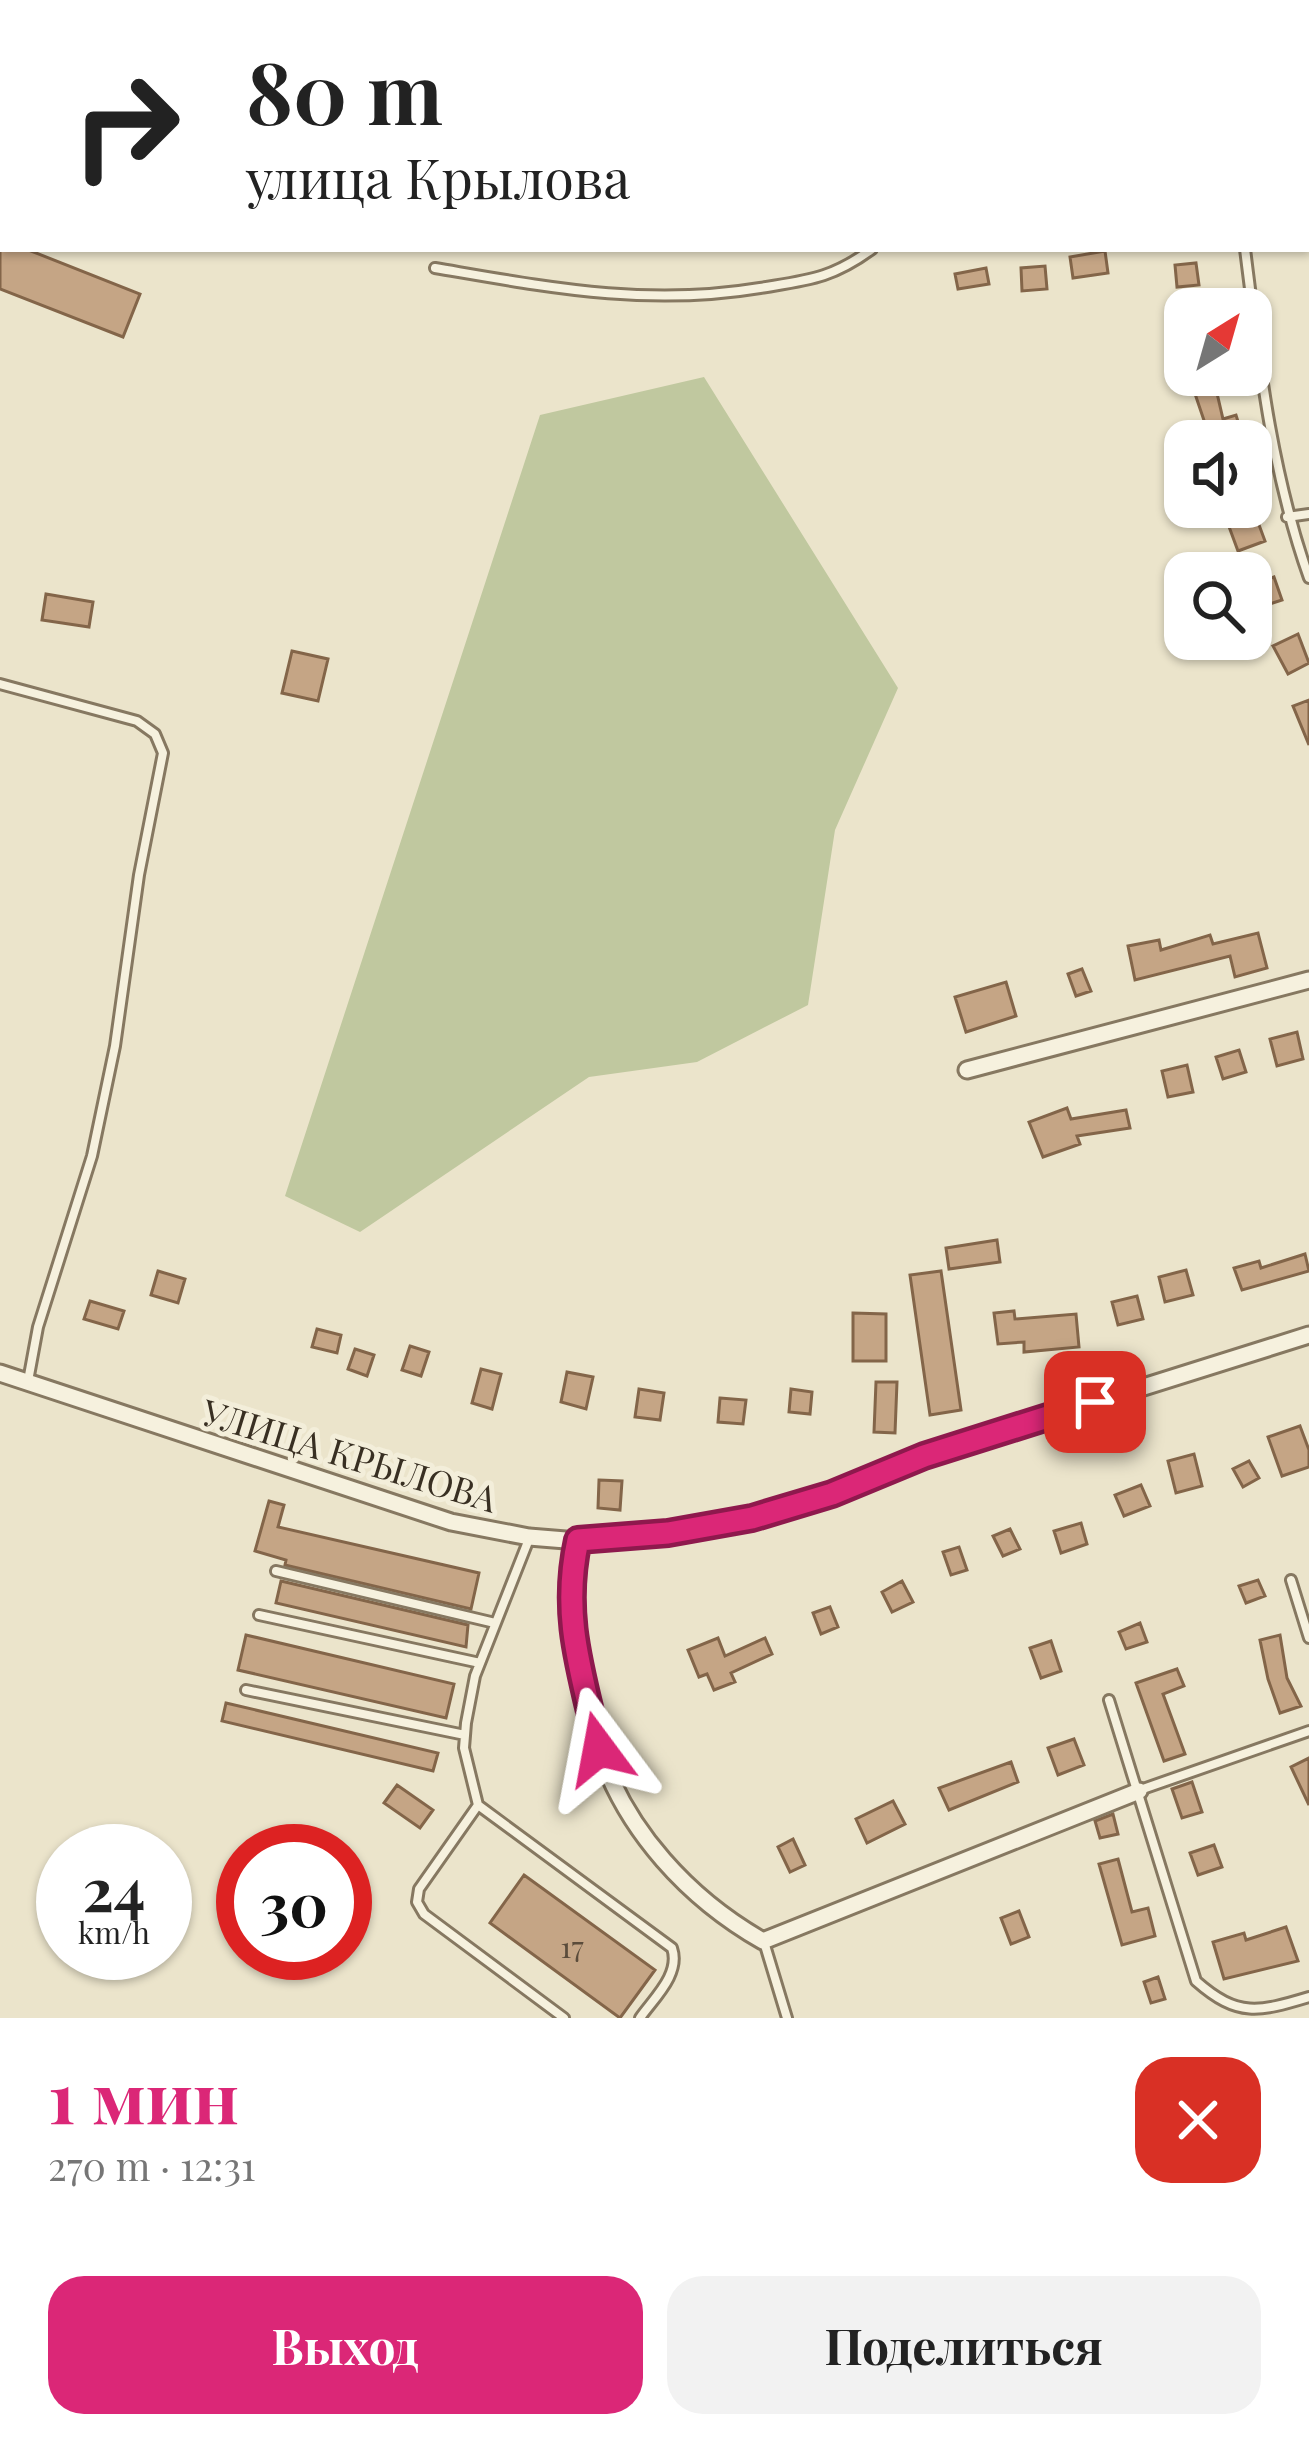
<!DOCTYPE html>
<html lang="ru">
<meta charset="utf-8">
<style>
:root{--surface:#fff;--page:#f2f2f2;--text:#222;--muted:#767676;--accent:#db2777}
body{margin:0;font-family:"Playfair Display",serif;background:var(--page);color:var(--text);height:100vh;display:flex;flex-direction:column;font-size:45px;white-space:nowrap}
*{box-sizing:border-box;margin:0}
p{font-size:39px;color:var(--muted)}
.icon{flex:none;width:66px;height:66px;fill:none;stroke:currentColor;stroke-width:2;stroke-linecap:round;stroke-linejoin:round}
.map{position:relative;height:2018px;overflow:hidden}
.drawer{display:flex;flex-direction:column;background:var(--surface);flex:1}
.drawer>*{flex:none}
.banner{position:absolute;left:0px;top:0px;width:1311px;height:252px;box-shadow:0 3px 9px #0004;background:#fff;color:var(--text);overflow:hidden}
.needle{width:78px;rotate:37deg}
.buttons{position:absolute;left:1164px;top:288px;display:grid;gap:24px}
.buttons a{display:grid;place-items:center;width:108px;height:108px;border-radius:24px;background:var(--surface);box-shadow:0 3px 9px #0004;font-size:60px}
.speed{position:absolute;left:36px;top:1824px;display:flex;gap:24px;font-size:60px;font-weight:700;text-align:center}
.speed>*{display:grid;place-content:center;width:156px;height:156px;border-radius:50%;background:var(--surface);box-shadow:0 3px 9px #0004;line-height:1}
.speed small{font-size:30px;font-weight:400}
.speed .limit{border:18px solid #d22;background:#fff;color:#111}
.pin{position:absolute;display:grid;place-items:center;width:102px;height:102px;color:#fff;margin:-51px;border-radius:24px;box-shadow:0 6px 18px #0006}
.me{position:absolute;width:132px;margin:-66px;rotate:347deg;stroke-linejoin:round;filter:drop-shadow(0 0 9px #0008)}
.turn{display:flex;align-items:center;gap:42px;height:252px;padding:0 48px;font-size:54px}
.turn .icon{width:156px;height:156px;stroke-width:2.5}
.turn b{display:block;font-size:84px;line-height:102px}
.round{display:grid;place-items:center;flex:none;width:126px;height:126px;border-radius:36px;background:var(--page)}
.head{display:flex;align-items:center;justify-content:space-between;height:204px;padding:0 48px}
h1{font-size:72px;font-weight:700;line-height:90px;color:var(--accent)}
.action{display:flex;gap:24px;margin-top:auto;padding:24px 48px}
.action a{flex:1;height:138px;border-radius:36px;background:var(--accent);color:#fff;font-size:48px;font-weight:700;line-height:138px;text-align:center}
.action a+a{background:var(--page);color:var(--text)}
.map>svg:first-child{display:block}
.green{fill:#c0c89f}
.building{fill:#c5a585;stroke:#836549;stroke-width:3}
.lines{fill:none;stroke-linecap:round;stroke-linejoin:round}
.lane-casing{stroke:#867861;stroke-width:14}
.street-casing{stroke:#867861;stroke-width:21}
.lane{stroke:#f6f1de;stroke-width:8}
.street{stroke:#f6f1de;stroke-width:15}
.route-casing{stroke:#8e194d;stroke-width:30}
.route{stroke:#db2777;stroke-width:21}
.labels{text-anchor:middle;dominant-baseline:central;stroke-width:10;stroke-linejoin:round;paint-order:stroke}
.number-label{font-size:30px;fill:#5b4c3b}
.street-label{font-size:36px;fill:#382f22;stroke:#f3eeda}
</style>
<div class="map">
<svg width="1309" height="2018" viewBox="0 0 1309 2018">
<rect width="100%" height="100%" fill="#ebe4cb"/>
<path class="green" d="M 704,377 L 898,688 L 835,830 L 808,1005 L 697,1062 L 589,1077 L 360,1232 L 285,1196 L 540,415 Z"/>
<path class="building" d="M 0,249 L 26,249 L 140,294 L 123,337 L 0,289 Z
M 1105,251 L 1108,273 L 1073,278 L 1070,257 Z
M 1196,263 L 1199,285 L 1177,287 L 1175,265 Z
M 1045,266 L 1047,289 L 1022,291 L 1021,268 Z
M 986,268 L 989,284 L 958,289 L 955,274 Z
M 1213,376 L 1223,419 L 1236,415 L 1244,441 L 1211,441 L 1191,382 Z
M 1255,514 L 1265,541 L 1238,551 L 1228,524 Z
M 1274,577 L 1282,600 L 1251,610 L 1251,585 Z
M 46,594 L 93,602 L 89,627 L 42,620 Z
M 1298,634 L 1309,663 L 1288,674 L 1273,646 Z
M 292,651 L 328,659 L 318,701 L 282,693 Z
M 1309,700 L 1309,745 L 1293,706 Z
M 1258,933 L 1267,968 L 1235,977 L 1230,956 L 1135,980 L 1128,946 L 1159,940 L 1161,950 L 1210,935 L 1213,944 Z
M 1082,969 L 1091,991 L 1076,996 L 1068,974 Z
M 1006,982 L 1016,1016 L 966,1032 L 955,997 Z
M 1297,1032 L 1303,1059 L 1277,1066 L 1270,1039 Z
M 1239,1050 L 1246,1072 L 1223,1079 L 1216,1057 Z
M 1187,1065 L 1193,1092 L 1168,1097 L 1162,1071 Z
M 1067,1108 L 1071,1119 L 1126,1110 L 1130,1128 L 1077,1136 L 1080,1144 L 1043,1157 L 1029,1122 Z
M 997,1240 L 1000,1262 L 949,1269 L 946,1248 Z
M 1305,1254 L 1309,1271 L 1242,1290 L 1234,1268 L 1259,1261 L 1261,1268 Z
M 1186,1270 L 1193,1295 L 1165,1302 L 1159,1277 Z
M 158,1271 L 185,1279 L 178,1303 L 151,1295 Z
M 941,1271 L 961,1410 L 930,1415 L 910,1275 Z
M 1137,1296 L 1143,1319 L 1118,1325 L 1112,1302 Z
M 90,1301 L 124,1311 L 118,1329 L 84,1319 Z
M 1014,1311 L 1015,1319 L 1076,1314 L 1079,1347 L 1024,1352 L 1024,1342 L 998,1344 L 994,1313 Z
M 853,1313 L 886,1314 L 886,1361 L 853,1361 Z
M 317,1329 L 341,1335 L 337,1353 L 312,1347 Z
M 410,1346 L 429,1352 L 421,1376 L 402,1370 Z
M 355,1349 L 374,1355 L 367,1376 L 348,1369 Z
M 481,1369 L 501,1374 L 492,1409 L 472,1403 Z
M 567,1372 L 593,1377 L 586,1409 L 561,1402 Z
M 876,1382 L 897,1382 L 895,1433 L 874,1432 Z
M 639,1389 L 664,1393 L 660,1420 L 635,1417 Z
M 791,1389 L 812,1392 L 810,1414 L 789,1412 Z
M 720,1398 L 746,1400 L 743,1424 L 718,1422 Z
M 1300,1426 L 1309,1450 L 1309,1467 L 1282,1476 L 1268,1437 Z
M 1194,1454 L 1202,1486 L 1176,1493 L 1168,1461 Z
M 1249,1461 L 1259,1478 L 1243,1487 L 1233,1469 Z
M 599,1480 L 622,1481 L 620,1510 L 598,1508 Z
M 1141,1485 L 1150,1506 L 1124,1516 L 1115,1495 Z
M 269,1501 L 284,1505 L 278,1527 L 479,1573 L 471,1609 L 285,1565 L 286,1560 L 255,1551 Z
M 1081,1523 L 1087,1544 L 1061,1553 L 1054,1531 Z
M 1010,1529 L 1020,1549 L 1003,1556 L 993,1536 Z
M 959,1547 L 967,1570 L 951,1575 L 943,1552 Z
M 1258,1580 L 1265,1596 L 1246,1603 L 1239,1586 Z
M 281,1581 L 468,1625 L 466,1647 L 276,1603 Z
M 902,1581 L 913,1602 L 892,1612 L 882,1592 Z
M 830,1607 L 838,1627 L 821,1634 L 813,1613 Z
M 1140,1623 L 1147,1642 L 1126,1649 L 1119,1632 Z
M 246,1635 L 454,1684 L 446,1718 L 238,1670 Z
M 1280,1635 L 1287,1678 L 1301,1706 L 1280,1713 L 1268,1679 L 1260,1640 Z
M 718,1638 L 725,1656 L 765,1638 L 772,1654 L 731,1673 L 735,1682 L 714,1690 L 707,1674 L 699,1677 L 688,1650 Z
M 1051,1641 L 1061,1671 L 1041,1678 L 1030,1648 Z
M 1177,1669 L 1184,1686 L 1163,1694 L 1185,1754 L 1164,1761 L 1136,1683 Z
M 226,1703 L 438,1753 L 433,1771 L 222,1721 Z
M 1074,1739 L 1084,1765 L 1058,1775 L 1048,1748 Z
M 1309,1758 L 1309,1805 L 1291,1767 Z
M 1011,1762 L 1018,1782 L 949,1810 L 939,1788 Z
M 1192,1782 L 1202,1812 L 1182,1818 L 1172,1789 Z
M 397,1785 L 433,1810 L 420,1828 L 384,1803 Z
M 893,1801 L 905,1824 L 867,1843 L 856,1819 Z
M 1113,1814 L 1118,1834 L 1100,1838 L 1095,1821 Z
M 793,1839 L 805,1865 L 790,1872 L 778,1847 Z
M 1214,1845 L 1222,1867 L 1198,1875 L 1190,1853 Z
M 1118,1859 L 1132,1912 L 1148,1908 L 1155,1936 L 1122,1945 L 1099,1864 Z
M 524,1875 L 655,1970 L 620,2018 L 490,1923 Z
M 1019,1911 L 1029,1937 L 1011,1944 L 1001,1918 Z
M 1286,1927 L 1298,1961 L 1224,1979 L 1213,1942 L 1244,1933 L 1246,1940 Z
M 1158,1977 L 1165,1999 L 1151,2003 L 1144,1982 Z"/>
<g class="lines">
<g class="lane-casing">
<path id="lane" d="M 1224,0 L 1224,3
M 1308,3 L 1309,1
M 1308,190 L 1309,190
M 1245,249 C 1259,360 1271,471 1309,578
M 435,268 C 547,287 646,307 760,288 C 808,280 831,279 872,249
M 1287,517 L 1309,514
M 0,684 L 137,721 L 155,734 L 163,753 L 139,875 L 115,1046 L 92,1156 L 38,1327 L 28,1381
M 529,1539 L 475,1676 L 466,1723 L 464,1748 L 478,1805 L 672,1948 C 681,1974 654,1998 640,2018
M 276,1571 L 495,1623
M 1291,1580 L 1309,1638
M 259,1615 L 480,1663
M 246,1690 L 465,1735
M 1109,1700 L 1196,1981 C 1238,2018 1259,2012 1309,1997
M 1140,1790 L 1309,1731
M 478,1805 L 419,1889 L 417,1902 L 424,1914 L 564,2018
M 764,1942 L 787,2018"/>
</g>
<g class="street-casing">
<path id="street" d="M 783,0 L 784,3
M 994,0 L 994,3
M 967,1070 L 1309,980
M 0,1373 L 451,1522 L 529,1537 L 578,1541 L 668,1533 L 752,1518 L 832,1494 L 924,1456 L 1309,1335
M 578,1541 C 566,1596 572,1631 585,1686 C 589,1706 592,1729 599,1749 C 626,1831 689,1899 763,1941 L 1139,1791"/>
</g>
<use href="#lane" class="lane"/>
<use href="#street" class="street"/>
</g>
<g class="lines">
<g class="route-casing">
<path id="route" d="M 599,1749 C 582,1674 561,1617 578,1540 L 668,1533 L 752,1518 L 832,1494 L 924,1456 L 1095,1402"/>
</g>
<use href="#route" class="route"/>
</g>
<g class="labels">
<g class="number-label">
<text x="572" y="1946">17</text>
</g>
<g class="street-label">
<text transform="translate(350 1454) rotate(17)">УЛИЦА КРЫЛОВА</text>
</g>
</g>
</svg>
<div class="buttons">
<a><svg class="needle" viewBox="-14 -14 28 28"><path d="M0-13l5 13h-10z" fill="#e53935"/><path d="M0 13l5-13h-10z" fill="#767676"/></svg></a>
<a><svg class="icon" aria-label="sound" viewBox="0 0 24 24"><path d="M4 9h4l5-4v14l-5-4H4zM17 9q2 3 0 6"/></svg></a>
<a><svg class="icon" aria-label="search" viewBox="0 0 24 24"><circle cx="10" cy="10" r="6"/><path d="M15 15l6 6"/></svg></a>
</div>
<div class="speed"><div>24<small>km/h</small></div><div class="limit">30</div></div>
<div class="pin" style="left:1095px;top:1402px;background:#d93025"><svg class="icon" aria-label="arrive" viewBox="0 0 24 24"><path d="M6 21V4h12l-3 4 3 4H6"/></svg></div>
<svg class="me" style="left:599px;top:1749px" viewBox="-20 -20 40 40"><path d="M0-17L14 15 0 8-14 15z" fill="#db2777" stroke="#fff" stroke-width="4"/></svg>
<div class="banner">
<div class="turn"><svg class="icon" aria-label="right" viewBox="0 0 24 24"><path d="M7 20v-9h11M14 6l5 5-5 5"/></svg><div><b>80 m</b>улица Крылова</div></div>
</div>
</div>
<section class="drawer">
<div class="head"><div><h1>1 мин</h1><p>270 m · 12:31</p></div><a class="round" style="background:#d93025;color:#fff"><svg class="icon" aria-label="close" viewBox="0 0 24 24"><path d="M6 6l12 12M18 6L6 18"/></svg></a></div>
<div class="action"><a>Выход</a><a>Поделиться</a></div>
</section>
